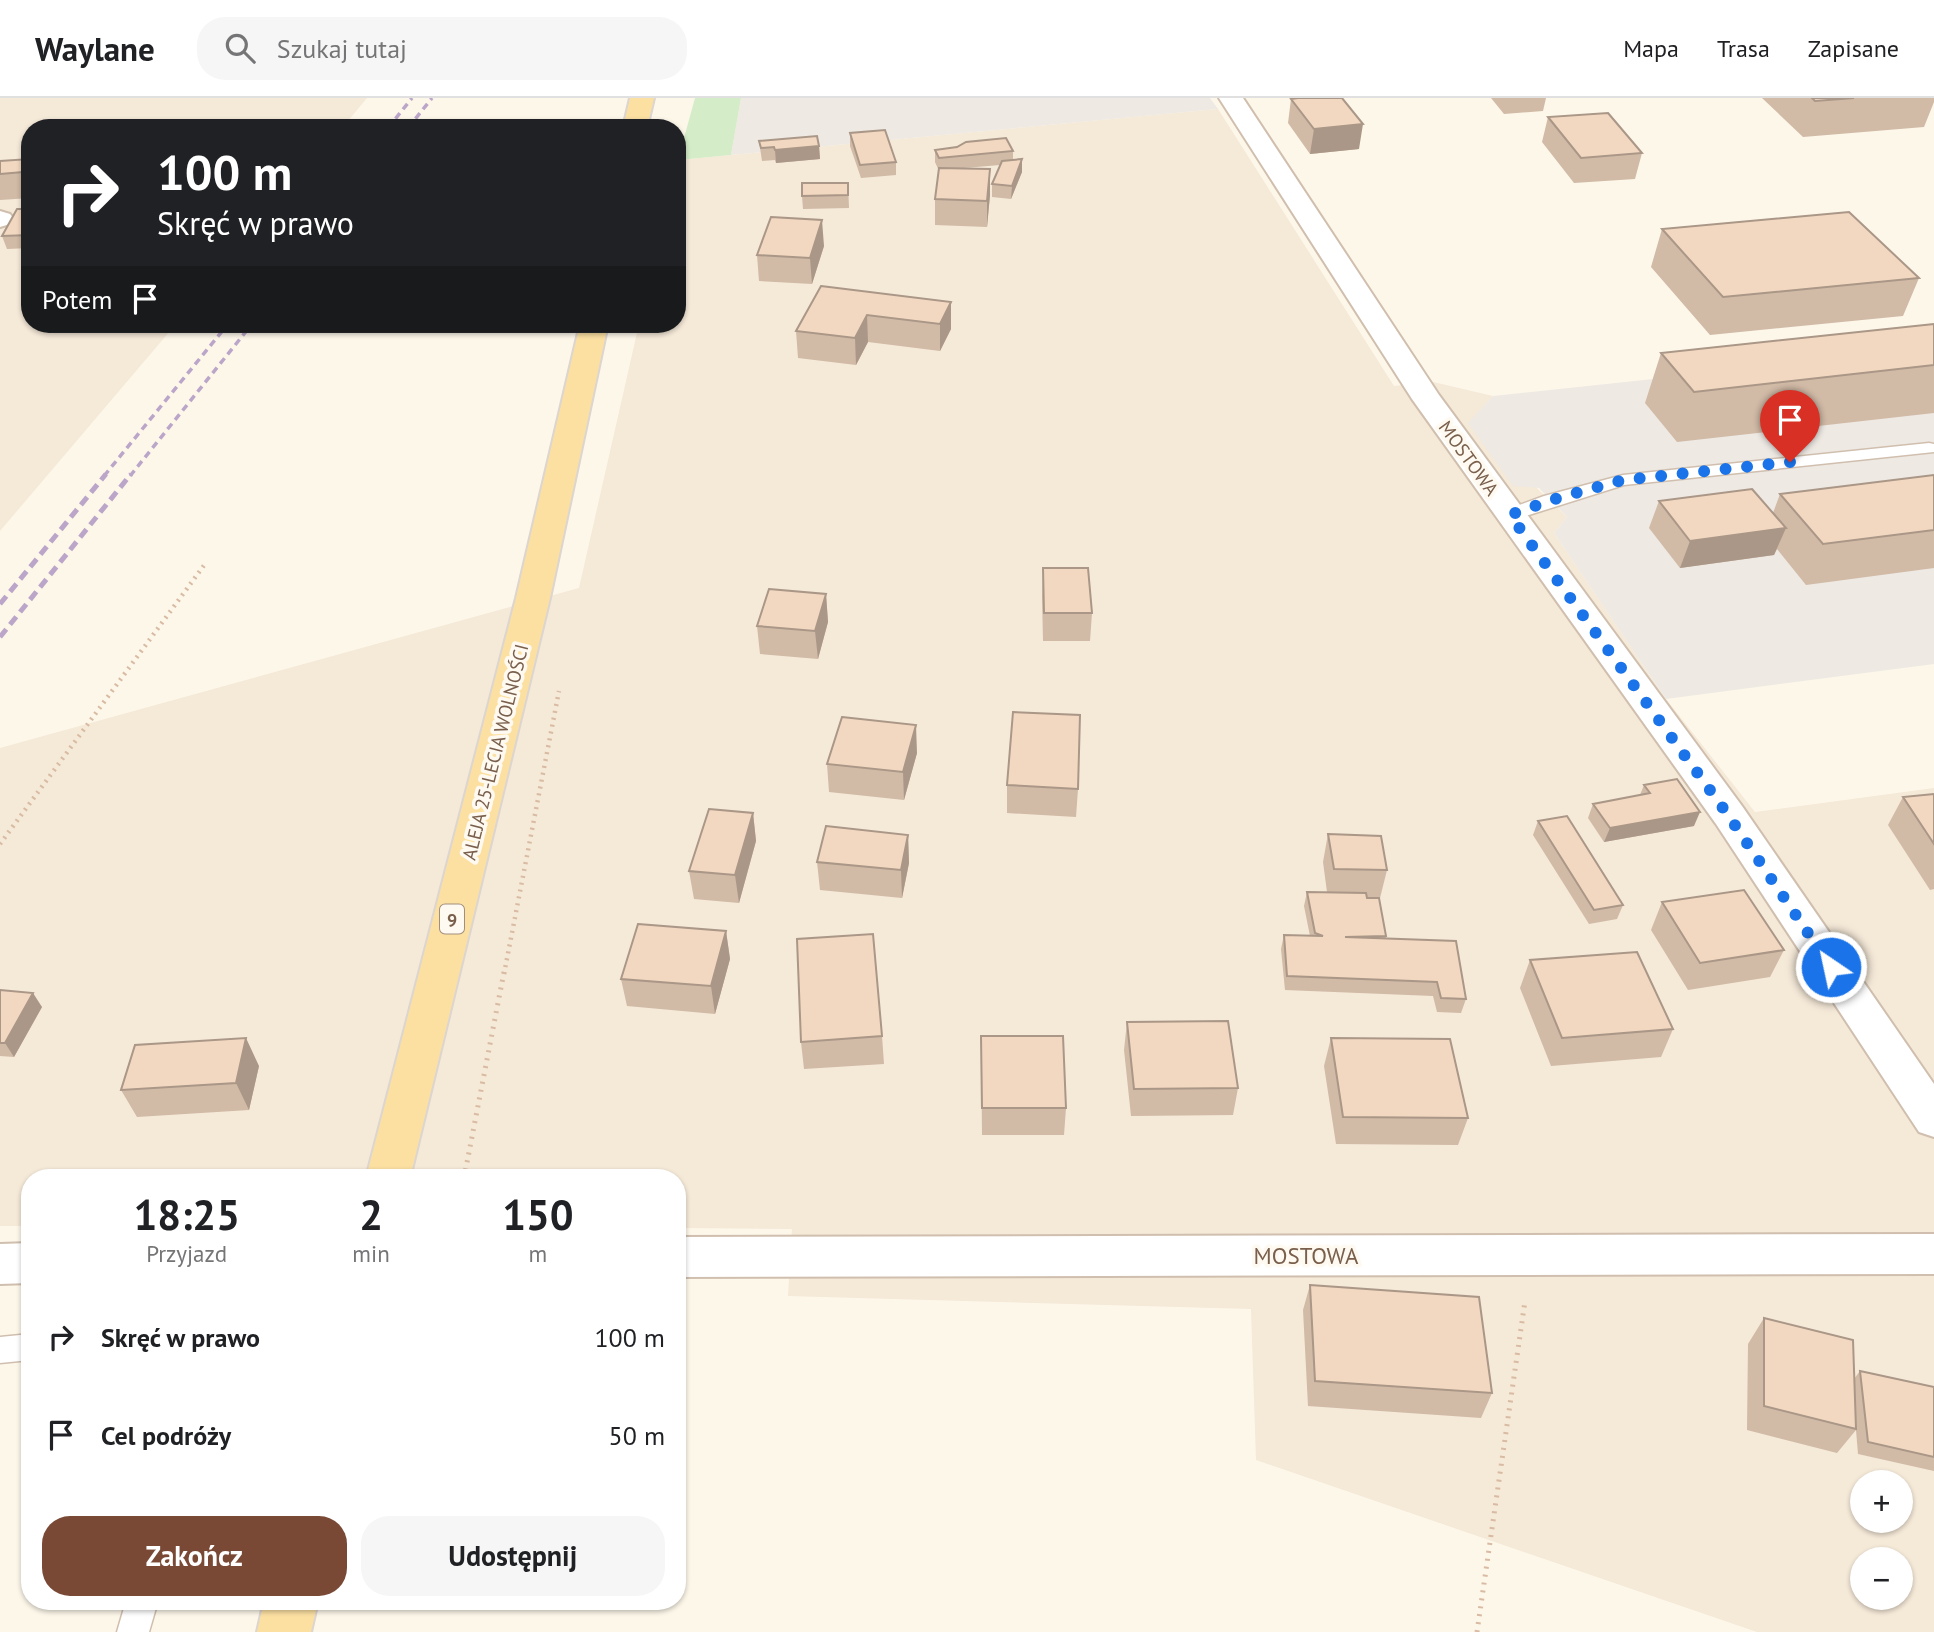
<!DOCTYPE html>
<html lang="pl">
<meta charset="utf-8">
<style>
:root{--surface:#fff;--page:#f6f6f6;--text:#202124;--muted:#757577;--line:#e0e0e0;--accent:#7a4936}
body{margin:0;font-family:"PT Sans",sans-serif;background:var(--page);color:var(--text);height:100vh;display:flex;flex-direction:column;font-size:26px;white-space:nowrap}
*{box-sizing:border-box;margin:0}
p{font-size:23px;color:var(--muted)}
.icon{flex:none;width:38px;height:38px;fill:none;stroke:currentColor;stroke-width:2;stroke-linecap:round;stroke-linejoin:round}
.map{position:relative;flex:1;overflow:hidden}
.drawer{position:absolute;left:21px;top:1071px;width:665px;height:441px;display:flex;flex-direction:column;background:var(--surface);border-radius:28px;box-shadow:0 2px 5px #0004}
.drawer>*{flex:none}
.banner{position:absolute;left:21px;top:21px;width:665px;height:214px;border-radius:28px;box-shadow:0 2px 5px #0004;background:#202124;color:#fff;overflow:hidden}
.tools{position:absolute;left:1850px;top:1372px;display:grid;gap:14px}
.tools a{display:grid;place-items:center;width:63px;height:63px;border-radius:50%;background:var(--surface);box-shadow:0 2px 5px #0004;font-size:35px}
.pin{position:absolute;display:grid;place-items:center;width:60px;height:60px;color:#fff;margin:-72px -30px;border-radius:50% 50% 50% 0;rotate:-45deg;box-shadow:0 0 7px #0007}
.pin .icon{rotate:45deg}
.me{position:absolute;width:77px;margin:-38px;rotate:326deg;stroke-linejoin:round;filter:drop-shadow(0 0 5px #0008)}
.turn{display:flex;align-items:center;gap:24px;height:147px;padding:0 21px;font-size:32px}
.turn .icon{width:91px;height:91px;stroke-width:2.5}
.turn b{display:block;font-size:49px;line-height:60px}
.then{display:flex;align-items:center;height:66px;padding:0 21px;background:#0003;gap:14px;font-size:26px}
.eta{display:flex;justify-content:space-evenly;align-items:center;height:119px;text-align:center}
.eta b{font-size:42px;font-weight:800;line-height:49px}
.action{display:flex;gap:14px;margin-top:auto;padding:14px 21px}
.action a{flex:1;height:80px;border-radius:28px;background:var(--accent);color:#fff;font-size:28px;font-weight:800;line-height:80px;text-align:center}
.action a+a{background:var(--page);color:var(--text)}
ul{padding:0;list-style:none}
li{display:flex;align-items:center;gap:21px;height:98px;padding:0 21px}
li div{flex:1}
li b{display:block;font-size:26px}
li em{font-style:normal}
header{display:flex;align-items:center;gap:42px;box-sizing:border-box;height:98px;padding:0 35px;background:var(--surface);border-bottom:2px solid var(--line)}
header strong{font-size:33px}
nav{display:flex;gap:38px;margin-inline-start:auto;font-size:24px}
.search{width:490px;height:63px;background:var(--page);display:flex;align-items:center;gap:18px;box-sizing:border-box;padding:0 24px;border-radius:28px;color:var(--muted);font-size:26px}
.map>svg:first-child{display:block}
.residential{fill:#f5e9d8;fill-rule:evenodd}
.industrial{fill:#eee9e3}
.green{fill:#d4ecc7}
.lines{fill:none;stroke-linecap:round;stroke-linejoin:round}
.lane-casing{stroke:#d0bfae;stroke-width:3}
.street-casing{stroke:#d0bfae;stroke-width:4}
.primary-casing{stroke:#dcd5d0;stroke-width:4}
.path-far1{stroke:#d9bba3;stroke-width:4.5;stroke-dasharray:2 5;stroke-linecap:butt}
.path{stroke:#d9bba3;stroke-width:5;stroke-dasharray:2 6;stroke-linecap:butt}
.lane{fill:#fff;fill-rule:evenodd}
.street{fill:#fff;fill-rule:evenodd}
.primary{fill:#fce0a2;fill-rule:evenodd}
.rail-far1{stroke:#bba6c9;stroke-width:3.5;stroke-dasharray:7 5;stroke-linecap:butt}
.rail{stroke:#bba6c9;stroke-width:5;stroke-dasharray:10 6;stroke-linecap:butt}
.wall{fill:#d1baa6}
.shaded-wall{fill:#aa9787}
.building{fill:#f3d8c1;stroke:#aa9787;stroke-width:2}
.route{stroke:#1a73e8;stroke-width:12;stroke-dasharray:0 21.6}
.labels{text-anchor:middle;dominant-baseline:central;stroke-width:7;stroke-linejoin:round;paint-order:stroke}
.shield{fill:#fffaf1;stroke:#a18e7e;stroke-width:2}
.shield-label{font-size:18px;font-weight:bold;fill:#795f4c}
.street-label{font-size:19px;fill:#795f4c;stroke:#fffaf1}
.near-street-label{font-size:23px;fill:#795f4c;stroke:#fffaf1}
</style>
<header>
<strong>Waylane</strong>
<div class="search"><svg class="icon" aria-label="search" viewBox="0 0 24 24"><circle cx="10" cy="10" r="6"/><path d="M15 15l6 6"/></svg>Szukaj tutaj</div>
<nav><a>Mapa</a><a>Trasa</a><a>Zapisane</a></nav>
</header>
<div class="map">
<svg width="1934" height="1534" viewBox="0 0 1934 1534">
<rect width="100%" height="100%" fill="#fdf7ea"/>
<path class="residential" d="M 0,0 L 367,0 L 342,30 L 30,30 L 30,226 L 176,226 L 0,433 Z
M 1218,11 L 1394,288 L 1433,284 L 1493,298 L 1469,325 L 1567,419 L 1554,435 L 1666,601 L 1755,714 L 1934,690 L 1934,1534 L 1757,1534 L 1256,1362 L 1251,1211 L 788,1198 L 792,1131 L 677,1130 L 677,1080 L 30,1080 L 30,1128 L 0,1128 L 0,650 L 579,490 L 639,226 L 677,226 L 678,62 ZM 1862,1384 L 1900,1384 L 1900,1423 L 1862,1423 ZM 1862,1461 L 1900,1461 L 1900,1500 L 1862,1500 Z"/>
<path class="industrial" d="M 741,0 L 1210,0 L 1218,11 L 731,57 Z
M 1934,251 L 1934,566 L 1666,601 L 1554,435 L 1567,419 L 1539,390 L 1513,388 L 1468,325 L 1493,298 Z"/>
<path class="green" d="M 695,0 L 741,0 L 731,57 L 678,62 Z"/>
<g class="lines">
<g class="lane-casing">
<path id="lane" d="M 1929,345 L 1934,346 L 1934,354 L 1624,387 L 1510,423 L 1501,417 L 1503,413 L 1544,398 L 1623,377 Z
M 30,1236 L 30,1262 L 0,1265 L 0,1239 Z
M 126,1503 L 158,1503 L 149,1534 L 117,1534 Z"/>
</g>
<g class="street-casing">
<path id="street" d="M 1219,0 L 1243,0 L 1439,297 L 1742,708 L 1934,986 L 1934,1039 L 1919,1034 L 1716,726 L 1412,301 Z
M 0,113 L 10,116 L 14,121 L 10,126 L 0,129 Z
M 1934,1136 L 1934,1176 L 677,1179 L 677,1139 Z
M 30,1145 L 30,1185 L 0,1186 L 0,1146 Z"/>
</g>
<g class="primary-casing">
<path id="primary" d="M 630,0 L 654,0 L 647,30 L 623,30 Z
M 580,226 L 608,226 L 550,500 L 410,1080 L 366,1080 L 516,500 Z
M 264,1503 L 318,1503 L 311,1534 L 257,1534 Z"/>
</g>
<path class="path-far1" d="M 0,746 L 205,466
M 504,876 L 559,593"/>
<path class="path" d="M 464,1080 L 504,874
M 1477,1534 L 1525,1203"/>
<use href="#lane" class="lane"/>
<use href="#street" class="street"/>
<use href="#primary" class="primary"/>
<path class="rail-far1" d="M 388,30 L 412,0
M 408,30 L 432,0
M 104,378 L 228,226
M 130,378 L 252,226"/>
<path class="rail" d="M 0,506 L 106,376
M 0,539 L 131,376"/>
</g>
<path class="wall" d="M 1491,0 L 1546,0 L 1543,13 L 1504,16 Z
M 1762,0 L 1934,0 L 1934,4 L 1924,29 L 1803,39 Z
M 1291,1 L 1359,51 L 1310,56 L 1288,25 Z
M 1548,19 L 1642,55 L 1635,81 L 1574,85 L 1542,44 Z
M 850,35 L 896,64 L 896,77 L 861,80 L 850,48 Z
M 759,43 L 819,48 L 820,61 L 776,65 L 775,62 L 762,63 Z
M 935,52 L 1013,53 L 1013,62 L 1022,74 L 1011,101 L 992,99 L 992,86 L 1000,67 L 964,70 L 990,71 L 990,97 L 987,129 L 935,127 L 935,101 L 939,73 L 935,64 Z
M 29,61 L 30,64 L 30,100 L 0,102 L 0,63 Z
M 848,85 L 849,110 L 803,111 L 802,98 Z
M 30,111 L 30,150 L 7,151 L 2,138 Z
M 1662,131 L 1919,180 L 1903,218 L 1710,237 L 1651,169 Z
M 824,148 L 812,186 L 759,183 L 757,157 Z
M 821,188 L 951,204 L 951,231 L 940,253 L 868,244 L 856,267 L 798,260 L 796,233 Z
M 1934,226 L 1934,315 L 1677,344 L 1645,305 L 1661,255 Z
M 1934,377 L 1934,470 L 1806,487 L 1777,451 L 1774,457 L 1680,470 L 1649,430 L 1659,403 L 1773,415 L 1780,396 Z
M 1043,470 L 1092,515 L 1090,543 L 1043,543 L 1042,498 Z
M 826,496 L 828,524 L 818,561 L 760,556 L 757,528 Z
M 917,655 L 904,702 L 829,694 L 827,666 Z
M 1007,687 L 1078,691 L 1076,719 L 1007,715 Z
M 1644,687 L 1694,728 L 1604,744 L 1588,720 L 1593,706 L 1640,697 Z
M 1934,696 L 1934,791 L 1930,792 L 1888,727 L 1903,699 Z
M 753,715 L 756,743 L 739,805 L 694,801 L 689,773 Z
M 1538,723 L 1623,807 L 1617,821 L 1589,826 L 1533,737 Z
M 1328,736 L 1387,772 L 1380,800 L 1379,800 L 1386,838 L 1386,840 L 1466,901 L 1461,915 L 1437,914 L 1433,898 L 1285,892 L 1281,851 L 1284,837 L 1310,838 L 1304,808 L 1307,794 L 1327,794 L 1323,764 Z
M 908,737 L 909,765 L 902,800 L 820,792 L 817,764 Z
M 1662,804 L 1784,852 L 1770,879 L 1688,892 L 1651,832 Z
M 726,833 L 730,861 L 715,916 L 627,908 L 621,881 Z
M 1530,862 L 1673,931 L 1661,959 L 1551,968 L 1520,890 Z
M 0,892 L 42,909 L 14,959 L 0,958 Z
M 1127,924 L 1238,990 L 1233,1017 L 1131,1018 L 1124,952 Z
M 882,938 L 884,966 L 804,971 L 801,944 Z
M 981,938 L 1066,1010 L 1064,1037 L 982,1037 Z
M 1331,940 L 1468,1020 L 1458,1047 L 1336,1046 L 1324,968 Z
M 259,968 L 249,1012 L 137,1019 L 121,992 Z
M 1310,1187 L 1492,1295 L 1481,1320 L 1308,1308 L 1303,1212 Z
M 1764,1220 L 1854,1281 L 1860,1273 L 1934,1289 L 1934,1373 L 1858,1356 L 1856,1332 L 1837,1355 L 1747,1332 L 1748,1246 Z"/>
<path class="shaded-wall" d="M 1363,26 L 1359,51 L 1310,56 L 1314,31 Z
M 819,48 L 820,61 L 776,65 L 775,52 Z
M 29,61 L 30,64 L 30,92 L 23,74 Z
M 1022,61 L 1022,74 L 1011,101 L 1012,88 Z
M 990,71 L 990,97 L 987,129 L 987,103 Z
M 822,122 L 824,148 L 812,186 L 810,160 Z
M 951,204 L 951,231 L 940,253 L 940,226 Z
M 867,217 L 868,244 L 856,267 L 855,240 Z
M 1786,430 L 1774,457 L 1680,470 L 1690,443 Z
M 826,496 L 828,524 L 818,561 L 815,533 Z
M 916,627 L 917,655 L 904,702 L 903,674 Z
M 1700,714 L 1694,728 L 1604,744 L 1610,730 Z
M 753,715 L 756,743 L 739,805 L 735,777 Z
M 908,737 L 909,765 L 902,800 L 901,772 Z
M 726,833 L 730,861 L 715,916 L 711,888 Z
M 33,895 L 42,909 L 14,959 L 5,945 Z
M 246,940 L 259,968 L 249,1012 L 236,985 Z"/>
<path class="building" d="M 1298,0 L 1342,0 L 1363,26 L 1314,31 L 1291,1 Z
M 1812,0 L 1854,0 L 1815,3 Z
M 1608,15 L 1642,55 L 1581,60 L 1548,19 Z
M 885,32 L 896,64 L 860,67 L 850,35 Z
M 817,38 L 819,48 L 775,52 L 774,49 L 761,50 L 759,43 Z
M 1006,40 L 1013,53 L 939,60 L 935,52 L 957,49 L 966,44 Z
M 29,61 L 23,74 L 0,76 L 0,63 Z
M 1022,61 L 1012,88 L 992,86 L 1002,63 Z
M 939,70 L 990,71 L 987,103 L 935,101 Z
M 802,85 L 848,85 L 848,97 L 802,98 Z
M 17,111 L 30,111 L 30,137 L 2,138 Z
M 1849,114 L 1919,180 L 1723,199 L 1662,131 Z
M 771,119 L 822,122 L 810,160 L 757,157 Z
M 821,188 L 951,204 L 940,226 L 867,217 L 855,240 L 796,233 Z
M 1934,226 L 1934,267 L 1694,294 L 1661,255 Z
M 1934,377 L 1934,432 L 1823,446 L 1780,396 Z
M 1752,391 L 1786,430 L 1690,443 L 1659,403 Z
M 1043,470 L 1088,470 L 1092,515 L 1044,515 Z
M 769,491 L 826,496 L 815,533 L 757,528 Z
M 1013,614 L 1080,617 L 1078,691 L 1007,687 Z
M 842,619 L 916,627 L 903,674 L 827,666 Z
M 1677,681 L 1700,714 L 1610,730 L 1593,706 L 1650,695 L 1644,687 Z
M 1934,696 L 1934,746 L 1903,699 Z
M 709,711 L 753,715 L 735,777 L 689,773 Z
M 1567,718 L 1623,807 L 1594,812 L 1538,723 Z
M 826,728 L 908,737 L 901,772 L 817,764 Z
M 1328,736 L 1381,738 L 1387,772 L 1334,771 Z
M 1744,792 L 1784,852 L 1700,865 L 1662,804 Z
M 1307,794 L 1366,795 L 1367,800 L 1379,800 L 1386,838 L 1345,839 L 1456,843 L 1466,901 L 1441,900 L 1437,884 L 1287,878 L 1284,837 L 1323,838 L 1315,835 Z
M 638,826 L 726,833 L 711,888 L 621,881 Z
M 873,836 L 882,938 L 801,944 L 797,841 Z
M 1637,854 L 1673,931 L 1562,940 L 1530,862 Z
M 0,892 L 33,895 L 5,945 L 0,945 Z
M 1228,923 L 1238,990 L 1134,991 L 1127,924 Z
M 981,938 L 1063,938 L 1066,1010 L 982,1010 Z
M 246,940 L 236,985 L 121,992 L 135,947 Z
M 1331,940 L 1450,941 L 1468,1020 L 1343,1019 Z
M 1310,1187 L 1479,1199 L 1492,1295 L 1315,1283 Z
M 1764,1220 L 1853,1242 L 1856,1331 L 1764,1308 Z
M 1860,1273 L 1934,1289 L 1934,1359 L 1868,1344 Z"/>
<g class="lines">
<path class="route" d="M 1790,364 L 1623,382 L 1551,402 L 1510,417 L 1728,717 L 1831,869"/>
</g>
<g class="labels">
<rect class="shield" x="440" y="806.5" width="24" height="29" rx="5"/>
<g class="shield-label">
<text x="452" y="821">9</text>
</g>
<g class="street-label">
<text transform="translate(1469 360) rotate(54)">MOSTOWA</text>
<text transform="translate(495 654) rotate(-76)">ALEJA 25-LECIA WOLNOŚCI</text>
</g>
<g class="near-street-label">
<text x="1306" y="1157">MOSTOWA</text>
</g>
</g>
</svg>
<div class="tools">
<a>+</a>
<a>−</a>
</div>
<div class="pin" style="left:1790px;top:364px;background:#d93025"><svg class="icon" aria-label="arrive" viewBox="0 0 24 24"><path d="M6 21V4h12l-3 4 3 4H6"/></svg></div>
<svg class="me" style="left:1831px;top:869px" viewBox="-20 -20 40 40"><circle r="17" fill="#1a73e8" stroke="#fff" stroke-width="3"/><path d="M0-11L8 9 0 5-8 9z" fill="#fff"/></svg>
<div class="banner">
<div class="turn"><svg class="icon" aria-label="right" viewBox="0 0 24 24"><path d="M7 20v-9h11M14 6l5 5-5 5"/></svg><div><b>100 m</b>Skręć w prawo</div></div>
<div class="then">Potem<svg class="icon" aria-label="arrive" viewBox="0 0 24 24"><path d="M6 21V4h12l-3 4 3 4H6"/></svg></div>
</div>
<section class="drawer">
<div class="eta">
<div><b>18:25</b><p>Przyjazd</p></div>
<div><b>2</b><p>min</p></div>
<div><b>150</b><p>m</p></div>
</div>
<ul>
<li><svg class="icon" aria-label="right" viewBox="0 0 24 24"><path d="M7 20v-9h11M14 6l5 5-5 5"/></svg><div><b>Skręć w prawo</b></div><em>100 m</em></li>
<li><svg class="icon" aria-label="arrive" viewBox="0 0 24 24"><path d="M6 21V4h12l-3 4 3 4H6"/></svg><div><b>Cel podróży</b></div><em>50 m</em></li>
</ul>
<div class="action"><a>Zakończ</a><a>Udostępnij</a></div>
</section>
</div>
